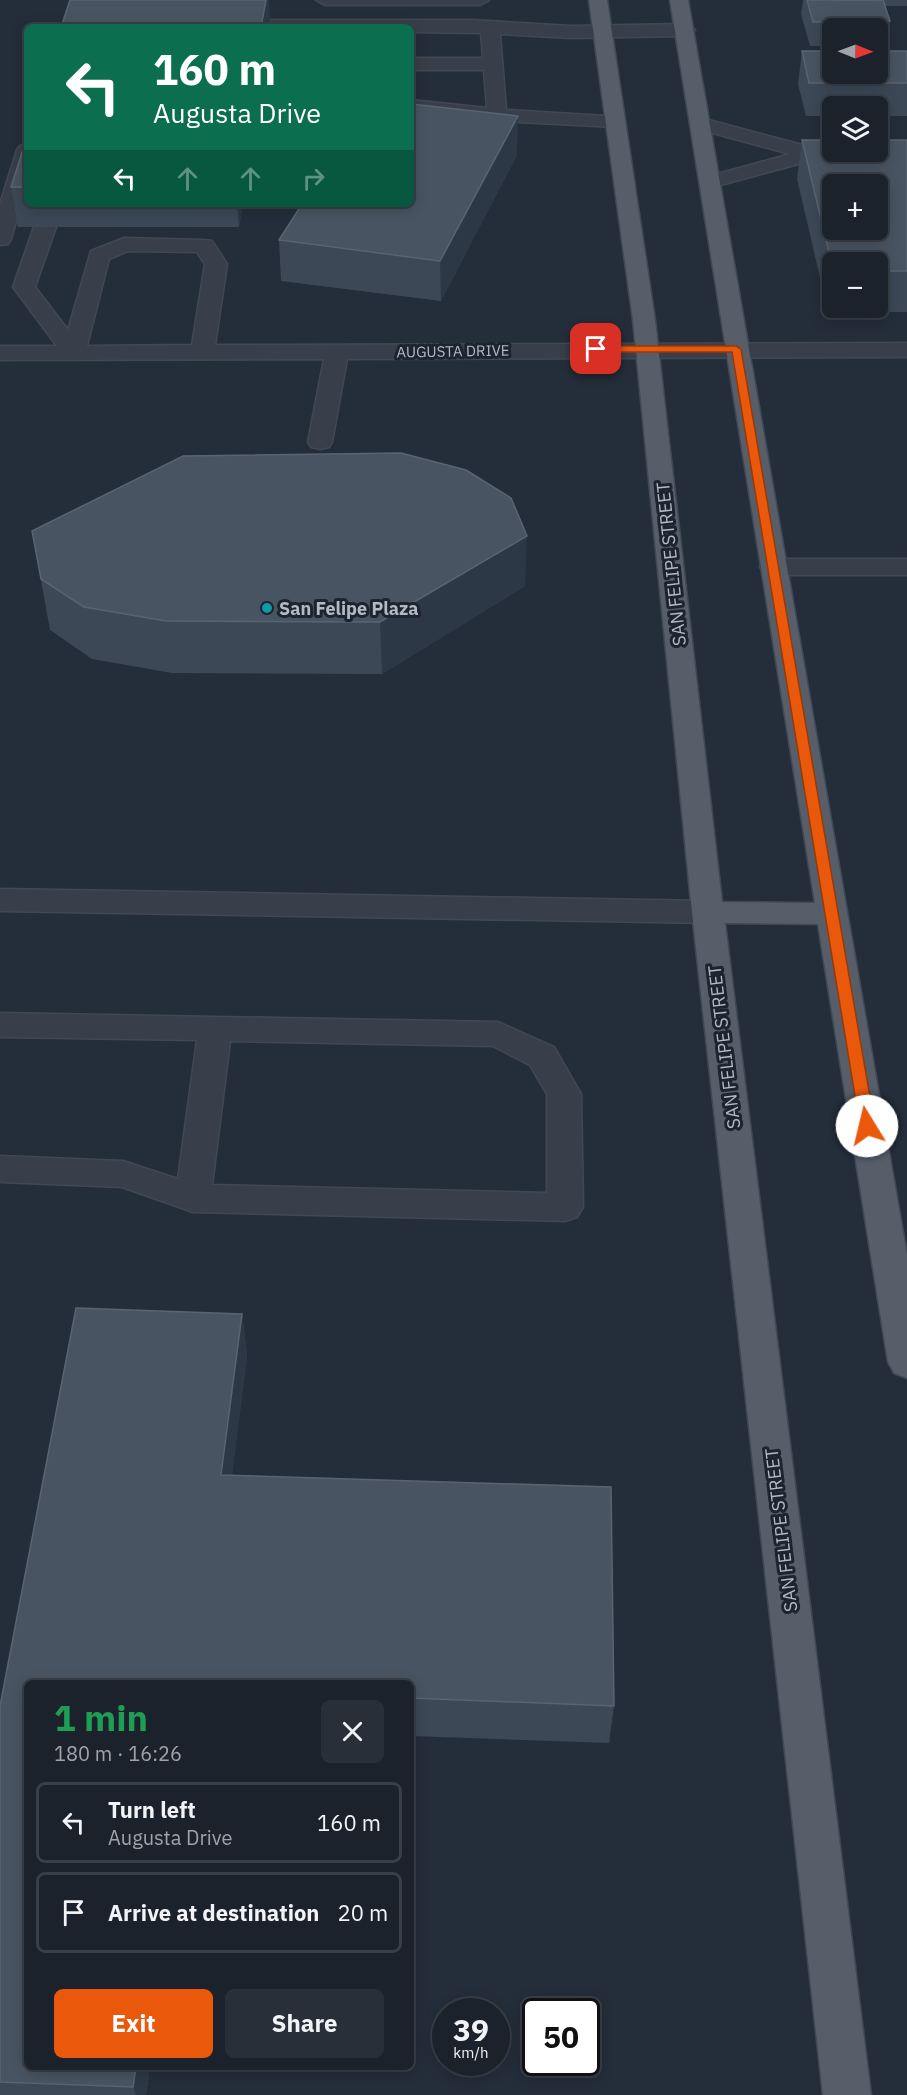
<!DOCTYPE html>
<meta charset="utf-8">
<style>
:root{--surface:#1b222c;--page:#282f38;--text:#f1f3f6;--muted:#a0a4a9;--line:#393f48;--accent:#ea580c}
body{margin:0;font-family:"IBM Plex Sans",sans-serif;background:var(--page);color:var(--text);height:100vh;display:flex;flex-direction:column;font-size:22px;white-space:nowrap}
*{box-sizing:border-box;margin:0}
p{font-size:20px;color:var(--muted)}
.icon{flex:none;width:33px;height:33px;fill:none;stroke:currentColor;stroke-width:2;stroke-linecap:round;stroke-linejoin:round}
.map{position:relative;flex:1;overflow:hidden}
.details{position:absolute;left:24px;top:1680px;width:390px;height:390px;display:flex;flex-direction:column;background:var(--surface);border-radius:9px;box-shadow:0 3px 15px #0003,0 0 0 2px var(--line)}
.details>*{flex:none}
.guide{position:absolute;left:24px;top:24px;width:390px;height:183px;border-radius:9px;box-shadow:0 3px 15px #0003,0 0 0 2px var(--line);background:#0b6e4f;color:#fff;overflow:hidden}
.needle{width:39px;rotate:91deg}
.fabs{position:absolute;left:822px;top:18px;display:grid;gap:12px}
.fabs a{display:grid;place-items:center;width:66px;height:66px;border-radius:9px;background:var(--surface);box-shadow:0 3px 15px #0003,0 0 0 2px var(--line);font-size:30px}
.speed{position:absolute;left:432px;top:1998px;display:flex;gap:12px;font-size:30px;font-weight:700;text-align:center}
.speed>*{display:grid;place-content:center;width:78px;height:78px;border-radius:50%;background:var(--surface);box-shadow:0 3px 15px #0003,0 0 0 2px var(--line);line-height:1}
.speed small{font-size:15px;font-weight:400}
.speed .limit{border:3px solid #111;border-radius:9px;background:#fff;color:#111}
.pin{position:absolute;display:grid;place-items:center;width:51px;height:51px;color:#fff;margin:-26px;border-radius:12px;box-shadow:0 3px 9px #0006}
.me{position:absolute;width:66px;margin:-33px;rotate:351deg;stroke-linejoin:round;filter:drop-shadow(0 0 4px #0008)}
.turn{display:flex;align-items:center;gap:21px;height:126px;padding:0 30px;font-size:27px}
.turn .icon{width:78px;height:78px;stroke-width:2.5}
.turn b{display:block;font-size:42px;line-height:51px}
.lanes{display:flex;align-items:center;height:57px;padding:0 30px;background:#0003;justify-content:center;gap:30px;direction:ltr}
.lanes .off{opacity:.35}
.round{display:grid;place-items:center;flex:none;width:63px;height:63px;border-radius:9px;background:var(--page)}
.headline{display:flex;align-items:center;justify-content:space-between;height:102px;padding:0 30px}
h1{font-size:36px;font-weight:700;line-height:45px;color:#1e9e55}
.action{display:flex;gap:12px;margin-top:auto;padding:12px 30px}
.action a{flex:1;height:69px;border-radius:9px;background:var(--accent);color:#fff;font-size:24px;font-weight:700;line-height:69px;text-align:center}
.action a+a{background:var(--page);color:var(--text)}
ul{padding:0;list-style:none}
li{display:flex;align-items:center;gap:18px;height:81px;margin:0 12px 9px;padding:0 18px;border:3px solid var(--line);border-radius:9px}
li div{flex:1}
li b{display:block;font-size:22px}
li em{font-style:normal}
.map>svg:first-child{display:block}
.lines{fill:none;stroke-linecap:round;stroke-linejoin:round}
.minor-casing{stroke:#414853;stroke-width:3}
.major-casing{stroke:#414853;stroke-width:3}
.minor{fill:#383f4a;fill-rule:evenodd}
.major{fill:#565e6a;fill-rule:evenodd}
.wall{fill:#3c4856;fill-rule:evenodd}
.shaded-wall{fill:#2d3846}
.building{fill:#495462;stroke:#596472;stroke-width:1.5;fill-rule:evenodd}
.route{fill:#ea580c;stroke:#983908;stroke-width:1.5}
.culture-dot{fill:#0f9aa8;stroke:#1d242f;stroke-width:2}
.labels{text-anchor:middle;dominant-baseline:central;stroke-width:6;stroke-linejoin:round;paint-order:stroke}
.far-street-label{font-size:15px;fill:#b3bac6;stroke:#1d242f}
.street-label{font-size:18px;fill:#b3bac6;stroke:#1d242f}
.poi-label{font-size:18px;font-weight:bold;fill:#b3bac6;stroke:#1d242f;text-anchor:start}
</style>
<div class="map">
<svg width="907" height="2095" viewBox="0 0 907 2095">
<rect width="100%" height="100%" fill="#242d3a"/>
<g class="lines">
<g class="minor-casing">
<path id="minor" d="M 316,0 L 489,0 L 480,5 L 325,5 Z
M 269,20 L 471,20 L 571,26 L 686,24 L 695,30 L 686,36 L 571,38 L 500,34 L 506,110 L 622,117 L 625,121 L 622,125 L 615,127 L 497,121 L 411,112 L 411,100 L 487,108 L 484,70 L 411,70 L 411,58 L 483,58 L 481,33 L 411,32 L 411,27 L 260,26 Z
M 701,118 L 814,148 L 832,149 L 832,152 L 907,151 L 907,163 L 813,160 L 710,188 L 703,186 L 700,182 L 703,178 L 790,154 L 694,128 L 691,124 L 694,120 Z
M 27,144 L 27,184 L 11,239 L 8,244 L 0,245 L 0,204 L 17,150 L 20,146 Z
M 45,221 L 53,222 L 56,227 L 35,287 L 68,330 L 91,251 L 124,238 L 204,240 L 212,241 L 227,264 L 215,345 L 907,343 L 907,357 L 347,359 L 332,442 L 329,447 L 320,449 L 311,447 L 308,442 L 324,359 L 0,360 L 0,346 L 57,346 L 13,287 L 34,227 L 37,222 ZM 128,251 L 197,252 L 205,264 L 192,345 L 87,346 L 109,259 Z
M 773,559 L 907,559 L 907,575 L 773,575 L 764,573 L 760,567 L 764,561 Z
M 0,889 L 708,901 L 719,904 L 724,912 L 719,920 L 708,923 L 0,911 Z
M 0,1013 L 498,1022 L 554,1047 L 581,1094 L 583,1207 L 577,1217 L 565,1221 L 193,1212 L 122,1187 L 0,1182 L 0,1156 L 123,1161 L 178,1179 L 197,1040 L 0,1037 ZM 230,1041 L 493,1046 L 530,1065 L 547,1094 L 547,1193 L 212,1185 Z"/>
</g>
<g class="major-casing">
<path id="major" d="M 589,0 L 607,0 L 655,320 L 722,902 L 815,903 L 670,0 L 688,0 L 907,1255 L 907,1378 L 894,1373 L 888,1362 L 818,924 L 725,923 L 871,2095 L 823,2095 L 692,912 L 633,320 Z"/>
</g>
<use href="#minor" class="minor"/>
<use href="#major" class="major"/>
</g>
<path class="wall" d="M 803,0 L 907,0 L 907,6 L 885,6 L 890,21 L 886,46 L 878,46 L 878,28 L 832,28 L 832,46 L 810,46 L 801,14 Z
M 802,51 L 907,51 L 907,116 L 878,116 L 878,106 L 832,106 L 832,116 L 806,116 L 798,84 Z
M 27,137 L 27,204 L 243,204 L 239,227 L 18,227 L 11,187 Z
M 802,140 L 907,140 L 907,312 L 828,312 L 797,179 ZM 832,262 L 878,262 L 878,308 L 832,308 Z
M 517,155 L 441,301 L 281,281 L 279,240 Z
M 32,531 L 525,586 L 382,674 L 172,673 L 92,659 L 50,630 Z
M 242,1314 L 247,1356 L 232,1475 L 614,1706 L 609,1743 L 411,1736 L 411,1683 L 27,1683 L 150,2067 L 146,2095 L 0,2095 L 0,1706 Z"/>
<path class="shaded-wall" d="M 266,0 L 269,0 L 270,19 L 269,27 L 261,27 Z
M 518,116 L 517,155 L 441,301 L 440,261 Z
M 237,204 L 243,204 L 239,227 Z
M 527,536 L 525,586 L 382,674 L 380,622 Z
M 242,1314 L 247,1356 L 227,1516 L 221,1475 Z
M 136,2067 L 150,2067 L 146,2095 L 136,2095 L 133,2087 Z"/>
<path class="building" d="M 70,0 L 266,0 L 261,27 L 61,27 Z
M 807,0 L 883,0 L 890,21 L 813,22 Z
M 802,51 L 832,51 L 832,74 L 878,74 L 878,51 L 907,51 L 907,83 L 809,83 Z
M 411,104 L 518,116 L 440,261 L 279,240 L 302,204 L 411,204 Z
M 27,137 L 27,187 L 11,187 Z
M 802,140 L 832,140 L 832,152 L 878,152 L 878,140 L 907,140 L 907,271 L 878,271 L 878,262 L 832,262 L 832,265 ZM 832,184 L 878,184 L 878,230 L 832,230 Z
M 401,453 L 466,470 L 511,498 L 527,536 L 380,622 L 166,621 L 84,607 L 41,579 L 32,531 L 183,456 Z
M 76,1308 L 242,1314 L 221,1475 L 611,1487 L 614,1706 L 411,1698 L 411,1683 L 27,1683 L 27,2067 L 136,2067 L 133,2087 L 0,2082 L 0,1706 Z"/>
<path class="route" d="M 736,346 L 741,349 L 875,1126 L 867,1132 L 860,1126 L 732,352 L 596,352 L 591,349 L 596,346 Z"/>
<circle class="culture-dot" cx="267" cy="608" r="6"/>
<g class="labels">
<g class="far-street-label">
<text transform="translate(453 351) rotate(-1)">AUGUSTA DRIVE</text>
</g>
<g class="street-label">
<text transform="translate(671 564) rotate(-96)">SAN FELIPE STREET</text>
<text transform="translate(724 1047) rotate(-97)">SAN FELIPE STREET</text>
<text transform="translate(781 1530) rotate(-97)">SAN FELIPE STREET</text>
</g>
<g class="poi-label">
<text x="279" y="608">San Felipe Plaza</text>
</g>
</g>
</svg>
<div class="fabs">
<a><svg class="needle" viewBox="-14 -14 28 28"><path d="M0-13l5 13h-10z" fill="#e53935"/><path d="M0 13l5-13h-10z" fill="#a0a4a9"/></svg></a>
<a><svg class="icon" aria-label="layers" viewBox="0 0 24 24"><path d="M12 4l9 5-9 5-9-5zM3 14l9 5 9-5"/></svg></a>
<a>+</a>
<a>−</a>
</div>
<div class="speed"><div>39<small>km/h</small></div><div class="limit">50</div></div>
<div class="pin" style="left:596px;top:349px;background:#d93025"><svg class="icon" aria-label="arrive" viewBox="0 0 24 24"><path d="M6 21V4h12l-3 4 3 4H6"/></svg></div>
<svg class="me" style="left:867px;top:1126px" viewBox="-20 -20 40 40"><circle r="19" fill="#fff"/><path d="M0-13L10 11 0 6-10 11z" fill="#ea580c"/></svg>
<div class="guide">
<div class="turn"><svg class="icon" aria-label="left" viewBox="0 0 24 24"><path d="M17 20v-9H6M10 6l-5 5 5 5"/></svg><div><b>160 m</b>Augusta Drive</div></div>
<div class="lanes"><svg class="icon" aria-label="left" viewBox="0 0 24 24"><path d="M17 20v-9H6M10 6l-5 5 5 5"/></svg><svg class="icon off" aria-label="ahead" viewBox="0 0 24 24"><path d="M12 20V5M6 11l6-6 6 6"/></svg><svg class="icon off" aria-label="ahead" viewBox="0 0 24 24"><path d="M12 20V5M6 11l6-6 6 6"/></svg><svg class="icon off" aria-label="right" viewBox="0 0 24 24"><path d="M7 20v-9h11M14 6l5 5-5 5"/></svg></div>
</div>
<section class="details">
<div class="headline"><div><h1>1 min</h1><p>180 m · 16:26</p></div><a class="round"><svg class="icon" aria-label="close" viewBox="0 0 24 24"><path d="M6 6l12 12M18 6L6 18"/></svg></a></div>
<ul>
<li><svg class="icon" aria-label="left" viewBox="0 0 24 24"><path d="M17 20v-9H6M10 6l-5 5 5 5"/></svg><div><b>Turn left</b><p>Augusta Drive</p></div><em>160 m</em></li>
<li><svg class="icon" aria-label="arrive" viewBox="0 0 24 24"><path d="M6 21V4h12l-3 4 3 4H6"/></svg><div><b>Arrive at destination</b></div><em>20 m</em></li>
</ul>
<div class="action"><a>Exit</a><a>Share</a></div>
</section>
</div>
